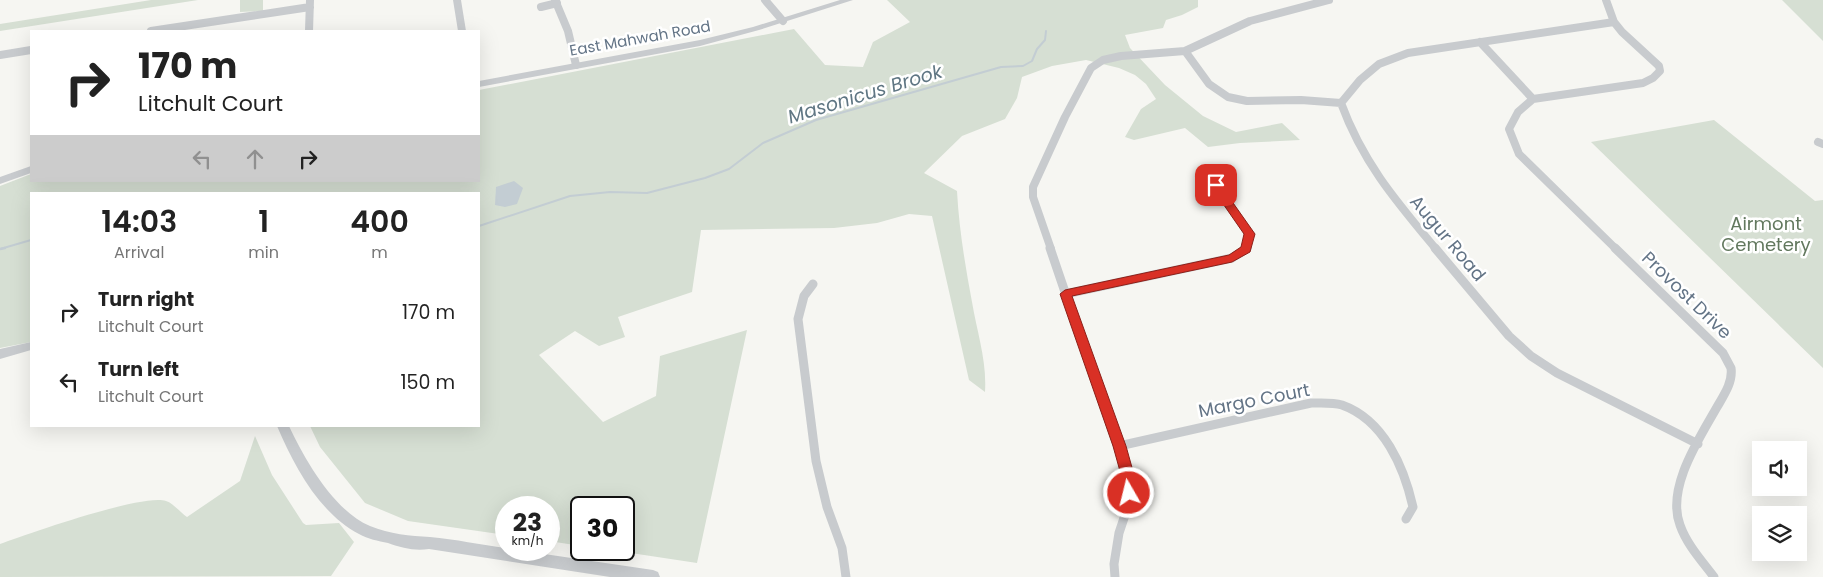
<!DOCTYPE html>
<style>
:root{--surface:#fff;--page:#f6f6f6;--text:#222;--muted:#767676}
body{margin:0;font-family:Poppins,sans-serif;background:var(--page);color:var(--text);height:100vh;display:flex;flex-direction:column;font-size:19px;white-space:nowrap}
*{box-sizing:border-box;margin:0}
p{font-size:16px;color:var(--muted)}
.icon{flex:none;width:28px;height:28px;fill:none;stroke:currentColor;stroke-width:2;stroke-linecap:round;stroke-linejoin:round}
.map{position:relative;flex:1;overflow:hidden}
.panel{position:absolute;left:30px;top:192px;width:450px;height:235px;display:flex;flex-direction:column;background:var(--surface);border-radius:0px;box-shadow:0 5px 20px #0002}
.panel>*{flex:none}
.guide{position:absolute;left:30px;top:30px;width:450px;height:152px;border-radius:0px;box-shadow:0 5px 20px #0002;background:#fff;color:var(--text);overflow:hidden}
.buttons{position:absolute;left:1752px;top:441px;display:grid;gap:10px}
.buttons a{display:grid;place-items:center;width:55px;height:55px;border-radius:0px;background:var(--surface);box-shadow:0 5px 20px #0002;font-size:25px}
.speed{position:absolute;left:495px;top:496px;display:flex;gap:10px;font-size:25px;font-weight:700;text-align:center}
.speed>*{display:grid;place-content:center;width:65px;height:65px;border-radius:50%;background:var(--surface);box-shadow:0 5px 20px #0002;line-height:1}
.speed small{font-size:12px;font-weight:400}
.speed .limit{border:2px solid #111;border-radius:8px;background:#fff;color:#111}
.pin{position:absolute;display:grid;place-items:center;width:42px;height:42px;color:#fff;margin:-21px;border-radius:10px;box-shadow:0 2px 8px #0006}
.me{position:absolute;width:55px;margin:-28px;rotate:352deg;stroke-linejoin:round;filter:drop-shadow(0 0 4px #0008)}
.turn{display:flex;align-items:center;gap:18px;height:105px;padding:0 25px;font-size:22px}
.turn .icon{width:65px;height:65px;stroke-width:2.5}
.turn b{display:block;font-size:35px;line-height:42px}
.lanes{display:flex;align-items:center;height:48px;padding:0 25px;background:#0003;justify-content:center;gap:25px;direction:ltr}
.lanes .off{opacity:.35}
.eta{display:flex;justify-content:space-evenly;align-items:center;height:85px;text-align:center}
.eta b{font-size:30px;font-weight:600;line-height:35px}
ul{padding:0;list-style:none}
li{display:flex;align-items:center;gap:15px;height:70px;padding:0 25px}
li div{flex:1}
li b{display:block;font-size:19px}
li em{font-style:normal}
.map>svg:first-child{display:block}
.green{fill:#d6dfd3}
.water{fill:#c3cdd3}
.lines{fill:none;stroke-linecap:round;stroke-linejoin:round}
.stream-far1{stroke:#c3cdd3;stroke-width:2}
.stream{stroke:#c3cdd3;stroke-width:2.5}
.minor-far1{stroke:#c8cbce;stroke-width:8}
.minor{stroke:#c8cbce;stroke-width:9}
.tertiary{fill:#c8cbce;fill-rule:evenodd}
.route{fill:#d93025;stroke:#8d1f18}
.labels{text-anchor:middle;dominant-baseline:central;stroke-width:5;stroke-linejoin:round;paint-order:stroke}
.far-street-label{font-size:15px;fill:#637486;stroke:#fff}
.park-label{font-size:18px;fill:#62785e;stroke:#fff}
.street-label{font-size:18px;fill:#637486;stroke:#fff}
.water-label{font-size:19px;font-style:italic;fill:#5f7683;stroke:#fff}
</style>
<div class="map">
<svg width="1823" height="577" viewBox="0 0 1823 577">
<rect width="100%" height="100%" fill="#f6f6f2"/>
<path class="green" d="M 151,0 L 198,0 L 0,31 L 0,24 Z
M 240,0 L 263,0 L 263,11 L 240,12 Z
M 887,0 L 1198,0 L 1198,7 L 1182,15 L 1166,20 L 1163,28 L 1125,35 L 1130,48 L 1165,85 L 1203,116 L 1236,132 L 1282,123 L 1300,140 L 1240,143 L 1208,147 L 1185,128 L 1134,140 L 1125,137 L 1141,109 L 1156,99 L 1146,84 L 1135,75 L 1119,68 L 1086,60 L 1052,66 L 1022,77 L 1017,98 L 1005,119 L 962,136 L 924,173 L 957,191 C 959,228 965,265 972,302 C 977,332 987,361 985,392 L 969,380 L 932,216 L 909,214 L 877,223 L 834,228 L 701,230 L 692,292 L 618,317 L 625,337 L 599,346 L 575,331 L 539,355 L 603,422 L 656,396 L 660,356 L 747,330 L 697,563 L 611,550 L 624,550 L 624,508 L 581,508 L 581,546 L 549,541 L 549,508 L 506,508 L 506,535 L 408,521 L 365,503 L 320,447 L 310,426 L 479,426 L 479,194 L 31,194 L 31,342 L 0,348 L 0,186 L 31,174 L 31,181 L 479,181 L 479,90 L 794,29 L 825,65 L 863,67 L 873,42 L 910,22 Z
M 1782,0 L 1823,0 L 1823,41 Z
M 1714,120 L 1815,201 L 1823,200 L 1823,368 L 1591,142 Z
M 255,436 L 272,475 L 303,523 L 306,525 L 339,523 L 354,542 L 331,576 L 0,577 L 0,544 C 28,534 143,493 166,501 C 173,503 181,513 187,517 L 240,481 Z"/>
<path class="water" d="M 514,181 L 523,188 L 517,204 L 505,207 L 495,205 L 496,187 Z"/>
<g class="lines">
<path class="stream-far1" d="M 479,226 L 570,196 L 610,192 L 647,193 L 705,178 L 729,169 L 763,143 L 816,120 L 1001,67 L 1023,66 L 1032,61 L 1037,49 L 1045,40 L 1046,31
M 0,249 L 31,240"/>
<path class="stream" d="M 0,249 L 5,248"/>
<path class="minor-far1" d="M 555,0 L 568,31 L 576,65
M 765,0 L 783,21
M 1606,0 L 1614,22 L 1622,32 L 1659,66 L 1660,71 L 1653,78 L 1643,83 L 1533,99 L 1518,112 L 1509,129 L 1519,154 L 1616,249
M 541,7 L 557,3
M 151,31 L 310,7
M 309,31 L 310,0
M 1480,42 L 1533,99
M 1185,51 L 1209,84 L 1228,97 L 1247,101 L 1301,100 L 1341,103
M 0,55 L 31,50
M 1818,142 L 1823,144
M 1199,176 L 1216,185 L 1249,234 L 1247,249
M 1051,249 L 1033,197 L 1033,187 L 1065,117 L 1091,68 L 1103,60 L 1121,56 L 1185,51 L 1250,21 L 1329,0
M 1436,249 C 1396,201 1363,163 1341,103 L 1360,80 L 1379,64 L 1408,53 L 1614,22"/>
<path class="minor" d="M 1050,248 L 1130,483 L 1129,503 L 1119,533 L 1114,564 L 1115,577
M 1435,248 L 1509,336 L 1531,356 L 1557,373 L 1698,444
M 1615,248 L 1723,353 L 1731,368 C 1733,382 1724,395 1717,407 C 1699,439 1666,488 1680,525 C 1687,545 1702,561 1714,577
M 813,284 L 804,296 L 798,319 L 816,461 L 827,507 L 842,548 L 846,577
M 1065,294 L 1232,258 L 1247,248
M 1119,446 L 1311,403 C 1321,403 1332,402 1342,405 C 1384,420 1404,467 1413,507 L 1406,519"/>
<path class="tertiary" d="M 453,0 L 461,0 L 466,31 L 458,31 Z
M 840,0 L 853,0 L 759,30 L 700,46 L 479,87 L 479,81 L 700,40 L 753,27 Z
M 31,166 L 31,173 L 0,184 L 0,177 Z
M 31,342 L 31,350 L 0,359 L 0,349 Z
M 277,426 L 289,426 C 305,460 334,511 370,526 C 390,534 410,536 430,537 C 455,539 481,545 506,548 L 506,550 L 517,550 L 653,570 L 658,572 L 660,577 L 610,577 L 429,549 C 414,551 402,548 388,543 C 378,541 368,539 359,534 C 319,513 294,466 277,426 Z"/>
</g>
<path class="route" d="M 1216,182 L 1219,183 L 1255,234 L 1250,252 L 1232,262 L 1072,296 L 1126,446 L 1136,482 L 1134,497 L 1129,498 L 1124,497 L 1122,493 L 1123,482 L 1113,446 L 1060,294 L 1065,290 L 1229,255 L 1241,247 L 1244,234 L 1210,185 Z"/>
<g class="labels">
<g class="far-street-label">
<text transform="translate(640 38) rotate(-10)">East Mahwah Road</text>
</g>
<g class="park-label">
<text x="1766" y="223">Airmont<tspan x="1766" dy="21">Cemetery</tspan></text>
</g>
<g class="street-label">
<text transform="translate(1448 238) rotate(50)">Augur Road</text>
<text transform="translate(1687 295) rotate(44)">Provost Drive</text>
<text transform="translate(1254 400) rotate(-11)">Margo Court</text>
</g>
<g class="water-label">
<text transform="translate(865 94) rotate(-17)">Masonicus Brook</text>
</g>
</g>
</svg>
<div class="buttons">
<a><svg class="icon" aria-label="sound" viewBox="0 0 24 24"><path d="M4 9h4l5-4v14l-5-4H4zM17 9q2 3 0 6"/></svg></a>
<a><svg class="icon" aria-label="layers" viewBox="0 0 24 24"><path d="M12 4l9 5-9 5-9-5zM3 14l9 5 9-5"/></svg></a>
</div>
<div class="speed"><div>23<small>km/h</small></div><div class="limit">30</div></div>
<div class="pin" style="left:1216px;top:185px;background:#d93025"><svg class="icon" aria-label="arrive" viewBox="0 0 24 24"><path d="M6 21V4h12l-3 4 3 4H6"/></svg></div>
<svg class="me" style="left:1129px;top:493px" viewBox="-20 -20 40 40"><circle r="17" fill="#d93025" stroke="#fff" stroke-width="3"/><path d="M0-11L8 9 0 5-8 9z" fill="#fff"/></svg>
<div class="guide">
<div class="turn"><svg class="icon" aria-label="right" viewBox="0 0 24 24"><path d="M7 20v-9h11M14 6l5 5-5 5"/></svg><div><b>170 m</b>Litchult Court</div></div>
<div class="lanes"><svg class="icon off" aria-label="left" viewBox="0 0 24 24"><path d="M17 20v-9H6M10 6l-5 5 5 5"/></svg><svg class="icon off" aria-label="ahead" viewBox="0 0 24 24"><path d="M12 20V5M6 11l6-6 6 6"/></svg><svg class="icon" aria-label="right" viewBox="0 0 24 24"><path d="M7 20v-9h11M14 6l5 5-5 5"/></svg></div>
</div>
<section class="panel">
<div class="eta">
<div><b>14:03</b><p>Arrival</p></div>
<div><b>1</b><p>min</p></div>
<div><b>400</b><p>m</p></div>
</div>
<ul>
<li><svg class="icon" aria-label="right" viewBox="0 0 24 24"><path d="M7 20v-9h11M14 6l5 5-5 5"/></svg><div><b>Turn right</b><p>Litchult Court</p></div><em>170 m</em></li>
<li><svg class="icon" aria-label="left" viewBox="0 0 24 24"><path d="M17 20v-9H6M10 6l-5 5 5 5"/></svg><div><b>Turn left</b><p>Litchult Court</p></div><em>150 m</em></li>
</ul>
</section>
</div>
